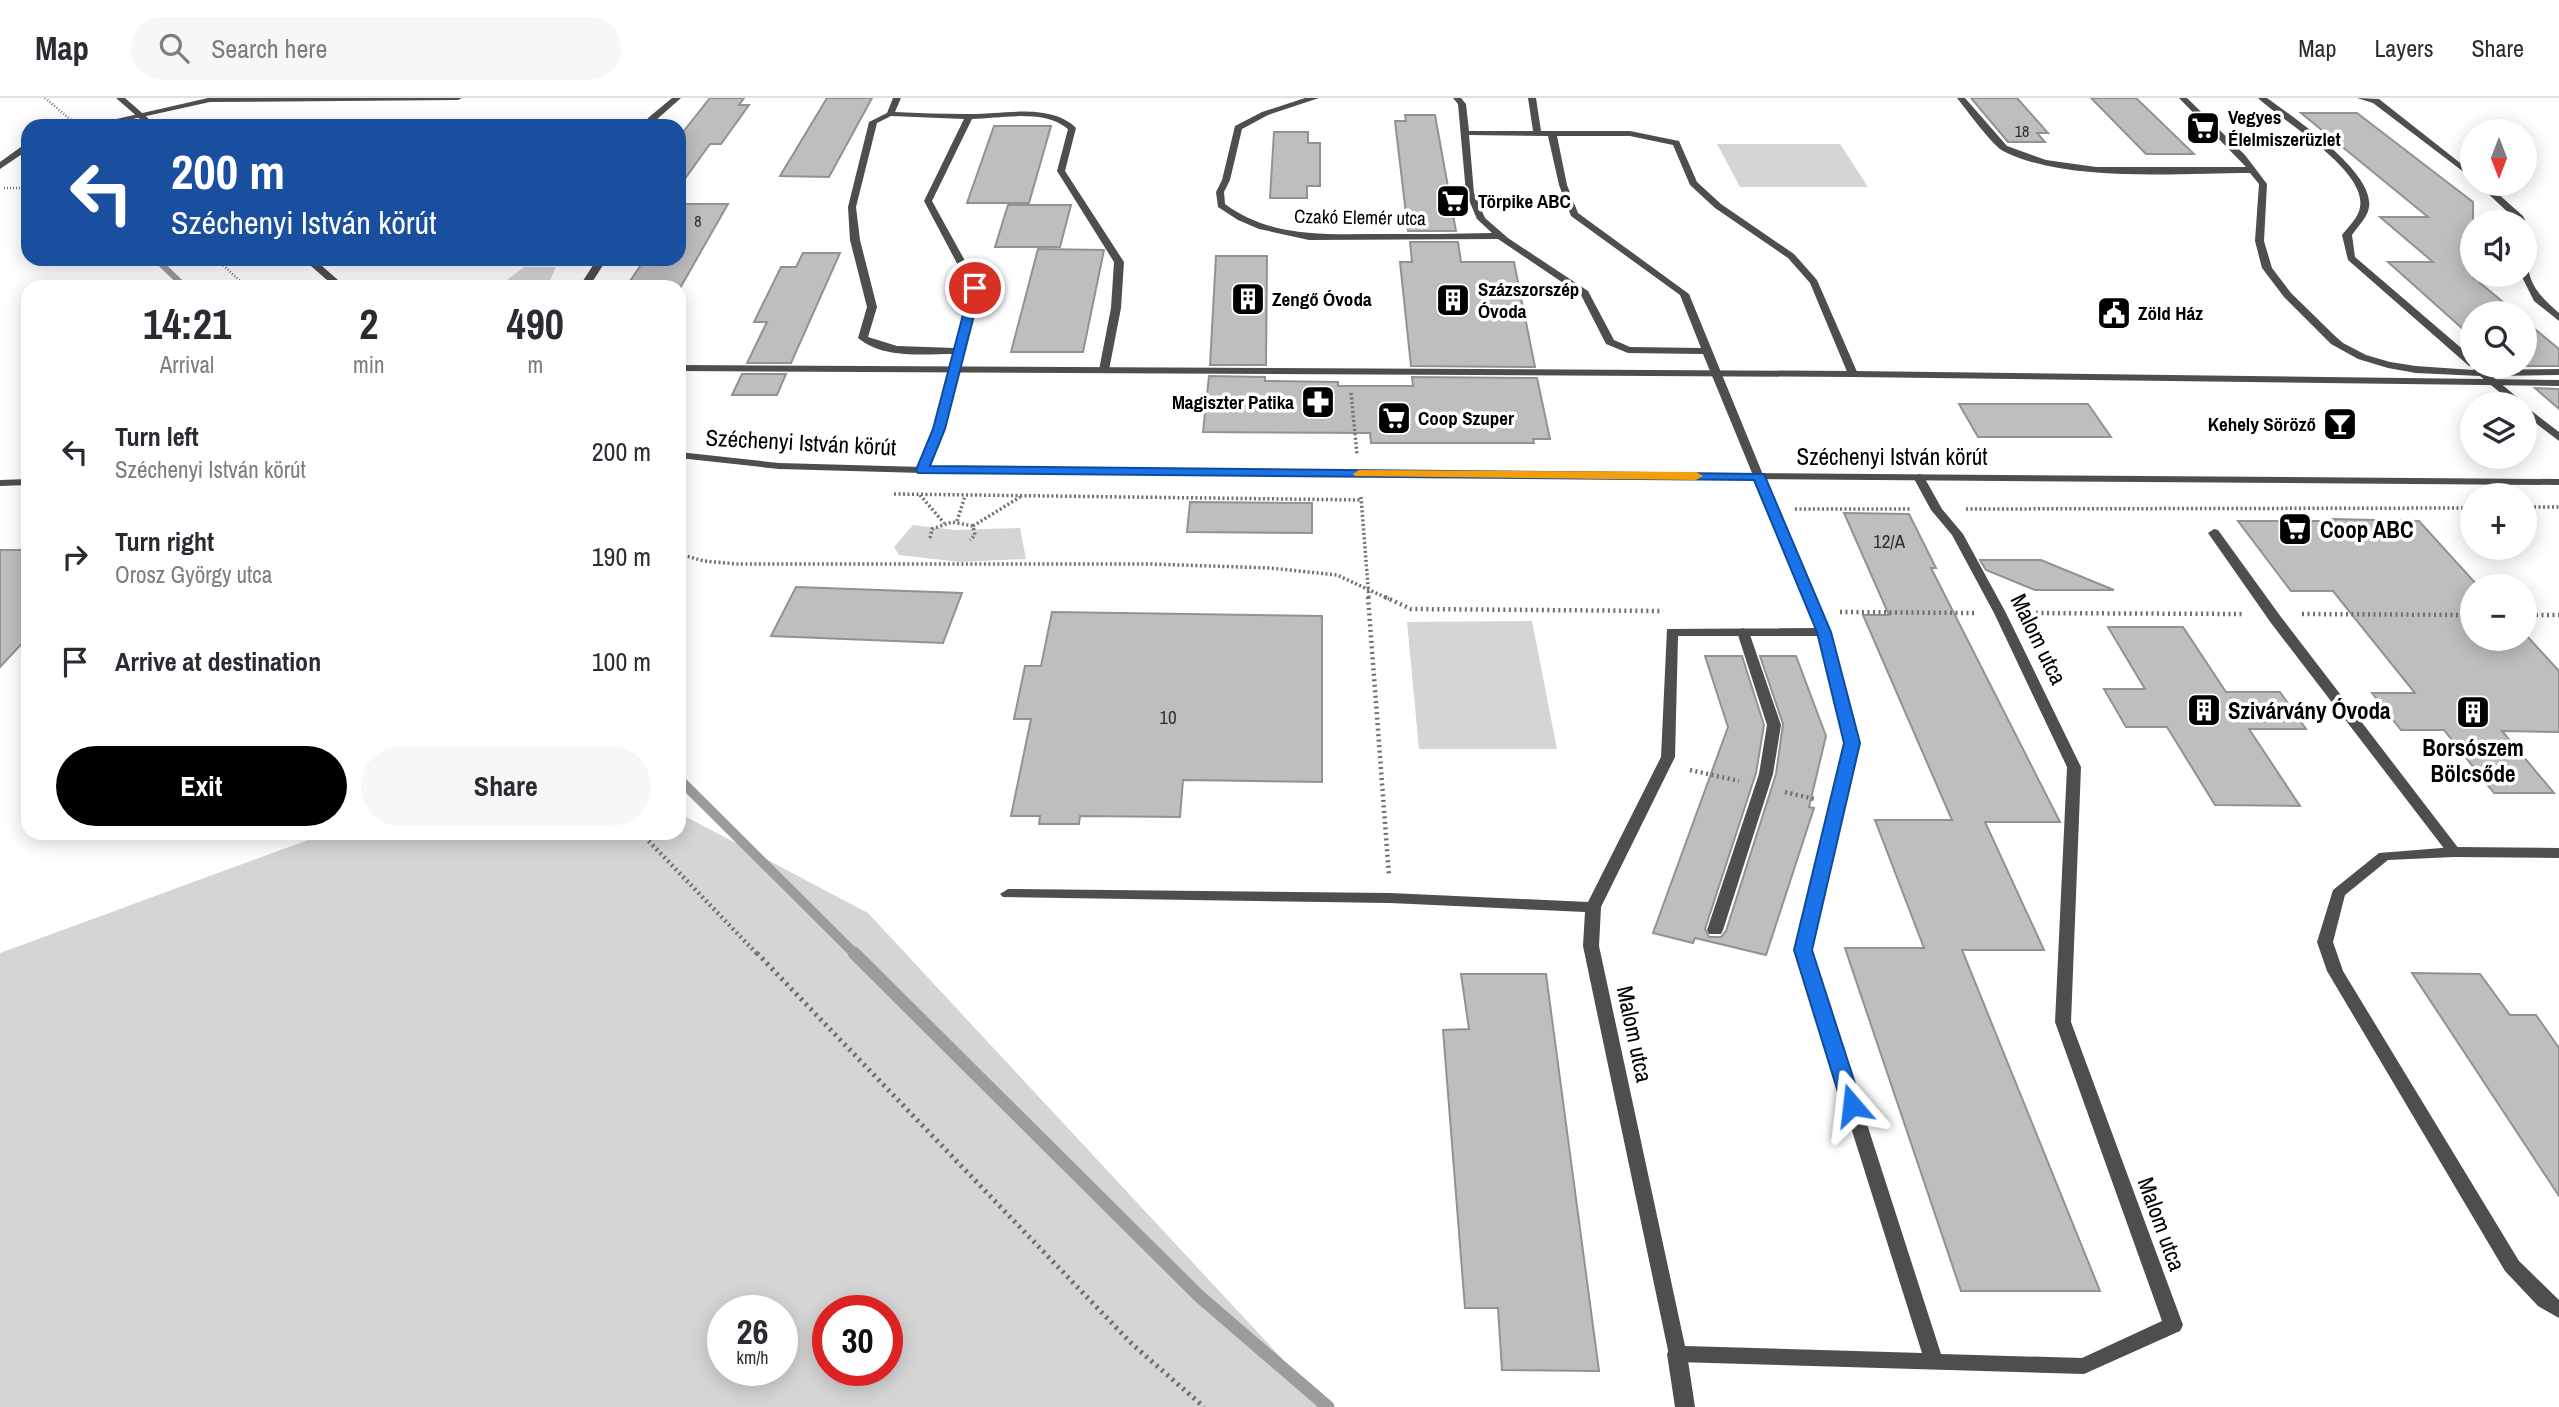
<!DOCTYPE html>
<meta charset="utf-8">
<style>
:root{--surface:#fff;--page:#f7f7f7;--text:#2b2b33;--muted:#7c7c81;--line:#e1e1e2;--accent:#000}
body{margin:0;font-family:"Archivo Narrow",sans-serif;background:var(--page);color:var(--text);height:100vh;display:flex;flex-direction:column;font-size:26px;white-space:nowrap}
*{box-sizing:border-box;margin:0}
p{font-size:23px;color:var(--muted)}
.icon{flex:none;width:38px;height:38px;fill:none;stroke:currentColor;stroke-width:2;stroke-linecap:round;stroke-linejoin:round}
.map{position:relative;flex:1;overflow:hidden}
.side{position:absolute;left:21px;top:182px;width:665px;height:560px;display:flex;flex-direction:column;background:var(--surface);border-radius:21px;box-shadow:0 4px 18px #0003}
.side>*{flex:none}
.guide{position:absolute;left:21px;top:21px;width:665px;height:147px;border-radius:21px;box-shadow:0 4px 18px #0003;background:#1a4fa0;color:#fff;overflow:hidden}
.needle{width:46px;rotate:180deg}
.fabs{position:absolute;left:2460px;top:21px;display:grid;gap:14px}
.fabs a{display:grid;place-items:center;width:77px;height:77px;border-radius:50%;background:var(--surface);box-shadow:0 4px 18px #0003;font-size:35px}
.speed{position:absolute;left:707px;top:1197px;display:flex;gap:14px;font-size:35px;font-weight:700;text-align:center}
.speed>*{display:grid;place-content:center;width:91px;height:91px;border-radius:50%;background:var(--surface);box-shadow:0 4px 18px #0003;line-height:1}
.speed small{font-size:18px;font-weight:400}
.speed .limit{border:10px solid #d22;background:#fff;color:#111}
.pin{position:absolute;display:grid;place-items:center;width:60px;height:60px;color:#fff;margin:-30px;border:4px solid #fff;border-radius:50%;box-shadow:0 2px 7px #0007}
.me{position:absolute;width:77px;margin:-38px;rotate:343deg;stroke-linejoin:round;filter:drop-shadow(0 0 5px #0008)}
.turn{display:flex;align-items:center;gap:24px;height:147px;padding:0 35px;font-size:32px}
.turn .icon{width:91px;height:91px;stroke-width:2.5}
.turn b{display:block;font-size:49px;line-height:60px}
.eta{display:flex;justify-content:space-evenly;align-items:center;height:119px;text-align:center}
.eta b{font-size:42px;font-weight:700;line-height:49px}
.primary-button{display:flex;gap:14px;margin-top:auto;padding:14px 35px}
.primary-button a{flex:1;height:80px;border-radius:42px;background:var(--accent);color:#fff;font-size:28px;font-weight:700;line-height:80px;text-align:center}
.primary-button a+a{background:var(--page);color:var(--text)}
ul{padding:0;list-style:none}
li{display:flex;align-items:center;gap:21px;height:105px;padding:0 35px}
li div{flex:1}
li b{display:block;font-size:26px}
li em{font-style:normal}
header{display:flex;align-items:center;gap:42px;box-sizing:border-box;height:98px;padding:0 35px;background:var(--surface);border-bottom:2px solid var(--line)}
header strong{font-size:33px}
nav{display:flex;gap:38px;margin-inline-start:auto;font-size:24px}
.search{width:490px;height:63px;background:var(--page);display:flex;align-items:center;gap:18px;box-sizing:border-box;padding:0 24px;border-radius:38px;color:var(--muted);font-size:26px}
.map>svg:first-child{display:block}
.green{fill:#d5d5d5;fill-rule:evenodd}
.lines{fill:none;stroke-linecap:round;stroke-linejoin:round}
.stream-far2{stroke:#9c9c9c;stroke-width:6}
.stream-far1{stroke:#9c9c9c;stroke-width:10}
.stream{stroke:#9c9c9c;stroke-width:13}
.building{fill:#bebebe;stroke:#929292;stroke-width:2}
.path-far3{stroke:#707070;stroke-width:2.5;stroke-dasharray:1 2;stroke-linecap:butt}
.path-far2{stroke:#707070;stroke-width:3.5;stroke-dasharray:2 2.5;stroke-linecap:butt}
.path-far1{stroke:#707070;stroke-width:4.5;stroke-dasharray:2 3.5;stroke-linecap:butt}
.path{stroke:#707070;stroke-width:5;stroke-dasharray:2.5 4.5;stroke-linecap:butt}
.service{fill:#4e4e4e;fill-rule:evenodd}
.pedestrian{fill:#4e4e4e;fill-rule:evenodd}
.minor{fill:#4e4e4e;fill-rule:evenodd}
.tertiary{fill:#4e4e4e;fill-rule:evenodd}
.route{fill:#1a73e8;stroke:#114b97;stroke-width:2}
.slow{fill:#f59e0b}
.labels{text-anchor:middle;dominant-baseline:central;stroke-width:7;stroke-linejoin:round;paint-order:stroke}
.far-number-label{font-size:16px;fill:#303030}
.far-poi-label{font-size:19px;font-weight:bold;fill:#000;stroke:#fff;text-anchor:start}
.far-street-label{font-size:19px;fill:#000;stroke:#fff}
.number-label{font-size:19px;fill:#303030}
.street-label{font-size:23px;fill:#000;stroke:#fff}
.poi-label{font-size:23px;font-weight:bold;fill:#000;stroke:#fff;text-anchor:start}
</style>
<header>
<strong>Map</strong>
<div class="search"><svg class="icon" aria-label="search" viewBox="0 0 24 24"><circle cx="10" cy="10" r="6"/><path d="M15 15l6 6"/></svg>Search here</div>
<nav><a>Map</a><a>Layers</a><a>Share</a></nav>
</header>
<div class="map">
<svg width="2559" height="1309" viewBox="0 0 2559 1309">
<rect width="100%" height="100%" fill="#fff"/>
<path class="green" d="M 1717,46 L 1840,46 L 1868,89 L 1740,89 Z
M 524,169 L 556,169 L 547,189 L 498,189 Z
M 913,427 L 955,432 L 1020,430 L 1026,461 L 960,464 L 899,457 L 894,449 Z
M 1532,523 L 1557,651 L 1419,651 L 1407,524 Z
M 679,715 L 868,815 L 1327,1309 L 0,1309 L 0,855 L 327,735 L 679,735 ZM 723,1213 L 782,1213 L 782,1272 L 723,1272 ZM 828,1213 L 887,1213 L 887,1272 L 828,1272 Z"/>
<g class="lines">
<path class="stream-far2" d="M 156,161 L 185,189"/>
<path class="stream-far1" d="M 679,681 L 856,857"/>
<path class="stream" d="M 854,855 L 1199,1198 L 1328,1309"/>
</g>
<path class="building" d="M 710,0 L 744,0 L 739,7 L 749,7 L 721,46 L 710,46 L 679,89 L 679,39 Z
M 827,0 L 872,0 L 829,79 L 780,78 Z
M 1971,0 L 2017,0 L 2048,35 L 2037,35 L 2045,44 L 2008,44 Z
M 2091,0 L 2136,0 L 2194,56 L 2146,56 Z
M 2301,15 L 2357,15 L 2473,104 L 2473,179 L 2516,215 L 2473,215 L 2473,240 L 2388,164 L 2433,164 L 2380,119 L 2428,119 Z
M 1405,17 L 1435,17 L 1456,133 L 1408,133 L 1395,23 L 1406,23 Z
M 994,28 L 1051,28 L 1029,105 L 967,105 Z
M 1274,34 L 1308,34 L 1308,45 L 1320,45 L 1320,88 L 1307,88 L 1307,100 L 1270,100 Z
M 679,106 L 728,106 L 679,192 L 679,189 L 626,189 L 645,161 L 679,161 Z
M 1008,107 L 1071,107 L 1060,149 L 995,149 Z
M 1410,144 L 1458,144 L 1461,164 L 1514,164 L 1535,269 L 1411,268 L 1400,164 L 1412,164 Z
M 1038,151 L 1104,152 L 1083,254 L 1011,254 Z
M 803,155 L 840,155 L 791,265 L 747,265 L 767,224 L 754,224 L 781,169 L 796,169 Z
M 1216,158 L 1267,158 L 1266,267 L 1210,267 Z
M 2525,223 L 2559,251 L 2559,268 L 2509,268 L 2525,268 Z
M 742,276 L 786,276 L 777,297 L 732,297 Z
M 1209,278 L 1265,279 L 1265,283 L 1338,284 L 1338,288 L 1413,288 L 1412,279 L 1537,280 L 1550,341 L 1533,341 L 1534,345 L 1371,345 L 1370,335 L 1203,334 Z
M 2535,290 L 2559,291 L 2559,311 Z
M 1959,306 L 2088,306 L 2111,339 L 1978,339 Z
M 1190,404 L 1312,405 L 1312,435 L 1187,434 Z
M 1844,415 L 1909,416 L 1936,470 L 1931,470 L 2060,724 L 1985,724 L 2044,852 L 1962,852 L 2100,1193 L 1961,1193 L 1845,850 L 1924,850 L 1875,722 L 1952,722 L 1863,517 L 1889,517 Z
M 2332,421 L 2419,423 L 2478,488 L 2473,488 L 2473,541 L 2525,541 L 2527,538 L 2559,573 L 2559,634 L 2502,633 L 2554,695 L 2494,695 L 2444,632 L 2401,632 L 2372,595 L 2415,595 L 2333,493 L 2291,493 L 2238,423 L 2334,423 Z
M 0,452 L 28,452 L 28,539 L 0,569 Z
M 1980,462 L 2041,462 L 2114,492 L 2035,492 L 1986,472 Z
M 796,489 L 962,495 L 943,545 L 771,538 Z
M 1052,514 L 1322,518 L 1322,684 L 1183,682 L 1180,719 L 1080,718 L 1079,726 L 1039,726 L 1040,718 L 1011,718 L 1031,621 L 1014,621 L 1025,568 L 1041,568 Z
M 2108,529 L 2183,529 L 2226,594 L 2280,594 L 2306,631 L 2249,631 L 2300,708 L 2215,707 L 2167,629 L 2126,629 L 2104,591 L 2145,591 Z
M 1705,558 L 1742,558 L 1764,627 L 1756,675 L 1705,831 L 1709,839 L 1721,839 L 1726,833 L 1776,676 L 1783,626 L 1760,558 L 1796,558 L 1826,638 L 1809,709 L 1814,710 L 1766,857 L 1695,840 L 1693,845 L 1653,835 L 1728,629 Z
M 2412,875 L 2480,876 L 2510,917 L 2536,917 L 2559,950 L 2559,1098 Z
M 1461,876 L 1546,876 L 1599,1273 L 1502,1272 L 1498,1210 L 1465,1210 L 1443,932 L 1469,931 Z"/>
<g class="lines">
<path class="path-far3" d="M 45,0 L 71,22
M 4,90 L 28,90
M 217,161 L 246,189"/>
<path class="path-far2" d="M 1351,295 L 1357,356
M 894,396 L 1362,402
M 920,397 L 944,425
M 1361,399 L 1369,501
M 2525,409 L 2559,409
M 1795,411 L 1912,411
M 1966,411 L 2473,410
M 957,423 L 965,398
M 973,428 L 1020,399
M 930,440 L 932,431 L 952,424 L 973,428 L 975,437 L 970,442
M 679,456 L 704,463 L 737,466 L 1151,466 L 1270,470 L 1337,477 L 1389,501"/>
<path class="path-far1" d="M 1368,499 L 1389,778
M 1385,499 L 1411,511 L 1663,513
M 1840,514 L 1974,515
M 2025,515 L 2244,516
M 2302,516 L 2473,517
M 2525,517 L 2559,517
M 1690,672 L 1739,683
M 1785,694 L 1814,701
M 641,735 L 758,857"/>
<path class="path" d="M 757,855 L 1132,1246 L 1204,1309"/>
<path class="service" d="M 2214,431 L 2218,432 L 2281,519 L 2459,751 L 2461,754 L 2459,757 L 2449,757 L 2271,525 L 2208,435 Z
M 1743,530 L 1749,534 L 1781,627 L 1773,676 L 1723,832 L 1721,836 L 1709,836 L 1707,832 L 1759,676 L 1767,627 L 1737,534 Z
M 1677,1248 L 1684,1250 L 1687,1256 L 1695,1309 L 1675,1309 L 1667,1256 L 1670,1250 Z"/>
<path class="pedestrian" d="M 679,267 L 1853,273 L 2559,282 L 2559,288 L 1853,279 L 679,273 Z"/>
<path class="minor" d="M 208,0 L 462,0 L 458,2 L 210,4 L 101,28 L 86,28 Z
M 672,0 L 681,0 L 655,23 L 653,28 L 645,28 L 648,20 Z
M 893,0 L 901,0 L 895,14 C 918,15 942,16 966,16 C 999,17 1050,4 1076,30 L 1065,73 L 1124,164 L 1121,210 L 1109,272 L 1104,275 L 1099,272 L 1111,210 L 1114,164 L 1057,73 L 1068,31 C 1044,11 1001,20 972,21 L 932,103 L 980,190 L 944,331 L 928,372 L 922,375 L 916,372 L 934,331 L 953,256 C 923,256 883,261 858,240 L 867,209 L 850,142 L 848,109 L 869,24 L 887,15 ZM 891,18 L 964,21 L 924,103 L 970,190 L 955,250 L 897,248 L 868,239 L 877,209 L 860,142 L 856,109 L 877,25 Z
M 1305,0 L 1319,0 L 1268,17 L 1242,31 L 1230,82 L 1224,94 L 1225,106 C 1272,141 1329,136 1385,136 C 1421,136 1456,136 1492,135 L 1477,121 L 1466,95 L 1458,6 L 1453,0 L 1461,0 L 1466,6 L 1469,33 L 1533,33 L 1528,0 L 1536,0 L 1541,33 L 1630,33 L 1679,43 L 1697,84 L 1721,106 L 1794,156 L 1817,182 L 1858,276 L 1857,278 L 1853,279 L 1848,276 L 1810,185 L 1788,160 L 1715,110 L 1690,87 L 1673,47 L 1630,38 L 1557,38 L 1567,87 L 1578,115 L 1689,196 L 1777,411 L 1830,534 L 1859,645 L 1811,852 L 1941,1256 L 2082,1260 L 2162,1223 L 2055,924 L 2067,669 L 1994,515 L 1952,437 L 1931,412 L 1913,379 L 1919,376 L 1923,377 L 1942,411 L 1963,436 L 2006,515 L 2081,669 L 2071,924 L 2183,1227 L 2180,1233 L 2084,1276 L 1677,1264 L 1670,1262 L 1583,848 L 1585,814 L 1390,805 L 1003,799 L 1000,796 L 1008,791 L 1390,795 L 1588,804 L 1661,659 L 1667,531 L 1816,530 L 1703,256 L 1628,255 L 1606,246 L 1581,197 L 1498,141 L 1309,142 L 1259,131 L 1238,122 L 1218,109 L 1216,94 L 1222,82 L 1235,28 L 1262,14 ZM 1469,37 L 1548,38 L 1559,87 L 1571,118 L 1680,197 L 1701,250 L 1630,249 L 1614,242 L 1588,193 L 1508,140 L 1485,120 L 1474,95 ZM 1678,538 L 1819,538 L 1845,645 L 1795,852 L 1922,1255 L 1685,1248 L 1599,848 L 1601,809 L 1675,659 Z
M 1957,0 L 1965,0 L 2007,48 L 2046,62 L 2096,69 L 2246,69 L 2179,0 L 2187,0 L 2245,57 L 2267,86 L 2264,143 L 2272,170 L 2291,195 L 2334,237 L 2343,245 L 2366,257 L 2390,264 L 2416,268 L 2473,272 L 2478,268 L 2485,272 L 2559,271 L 2559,277 L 2492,278 L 2525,306 L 2514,306 L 2480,278 L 2416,275 L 2388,270 L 2358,261 L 2331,246 L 2284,199 L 2262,170 L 2255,143 L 2259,86 L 2250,75 C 2179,75 2066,85 2003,53 C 1992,47 1966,11 1957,0 Z
M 2258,0 L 2267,0 C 2293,19 2375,74 2369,109 C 2368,119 2357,129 2352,137 L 2355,159 L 2473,260 L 2473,268 L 2477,268 L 2469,268 L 2348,162 L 2342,137 C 2348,129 2359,119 2360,109 C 2367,72 2282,23 2258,0 Z
M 2357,0 L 2379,1 L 2473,75 L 2473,81 L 2373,5 Z
M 25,46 L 28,46 L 28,52 L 0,71 L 0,64 Z
M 2478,86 L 2487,86 L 2523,118 L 2526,124 L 2525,126 L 2518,124 Z
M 2525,132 C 2541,143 2528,160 2529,174 C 2532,191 2547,205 2559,215 L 2559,223 L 2534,203 L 2521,177 L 2525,177 Z
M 597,161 L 607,161 L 589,189 L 579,189 Z
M 2525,308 L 2559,334 L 2559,343 L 2525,317 Z
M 28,381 L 28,387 L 0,388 L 0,382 Z
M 2454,749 L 2559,750 L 2559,760 L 2454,759 L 2388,762 L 2345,797 L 2333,844 L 2343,873 L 2519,1163 L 2559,1202 L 2559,1220 L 2538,1208 L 2505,1173 L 2327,873 L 2317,844 L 2333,792 L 2379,755 Z"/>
<path class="tertiary" d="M 116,0 L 125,0 L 157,28 L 148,28 Z
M 303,161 L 314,161 L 346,189 L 335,189 Z
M 679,354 L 779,365 L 922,369 L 2559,381 L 2559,387 L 922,375 L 779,371 L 679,360 Z"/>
</g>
<path class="route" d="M 975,186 L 981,190 L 945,331 L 930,368 L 1764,376 L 1831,534 L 1860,645 L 1812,852 L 1862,1007 L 1859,1012 L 1852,1014 L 1845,1012 L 1842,1007 L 1794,852 L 1844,645 L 1817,534 L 1754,382 L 918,375 L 916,372 L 933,331 L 970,190 Z"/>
<path class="slow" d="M 1359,372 L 1696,374 L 1703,378 L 1696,382 L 1355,378 L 1353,376 Z"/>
<defs>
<g id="supermarket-square" transform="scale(1.75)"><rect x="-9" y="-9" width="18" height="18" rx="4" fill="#000" stroke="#fff"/><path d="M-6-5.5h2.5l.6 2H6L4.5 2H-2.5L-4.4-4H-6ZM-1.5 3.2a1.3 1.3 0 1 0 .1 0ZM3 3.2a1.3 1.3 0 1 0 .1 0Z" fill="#fff"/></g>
<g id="building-square" transform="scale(1.75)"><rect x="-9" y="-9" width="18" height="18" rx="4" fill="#000" stroke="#fff"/><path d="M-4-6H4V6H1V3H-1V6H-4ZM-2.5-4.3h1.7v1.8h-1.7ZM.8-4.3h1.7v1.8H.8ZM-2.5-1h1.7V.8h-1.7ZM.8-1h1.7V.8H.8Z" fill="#fff"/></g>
<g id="civic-square" transform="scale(1.75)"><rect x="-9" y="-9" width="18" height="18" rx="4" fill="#000" stroke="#fff"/><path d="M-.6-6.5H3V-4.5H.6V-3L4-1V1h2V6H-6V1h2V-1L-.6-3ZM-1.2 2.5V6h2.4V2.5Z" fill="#fff"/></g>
<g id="pharmacy-square" transform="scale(1.75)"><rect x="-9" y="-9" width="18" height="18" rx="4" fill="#000" stroke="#fff"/><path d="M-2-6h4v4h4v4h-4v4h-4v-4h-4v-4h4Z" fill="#fff"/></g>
<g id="bar-square" transform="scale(1.75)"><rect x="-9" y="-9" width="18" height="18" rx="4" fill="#000" stroke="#fff"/><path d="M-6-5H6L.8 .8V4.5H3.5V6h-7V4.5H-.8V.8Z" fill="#fff"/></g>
</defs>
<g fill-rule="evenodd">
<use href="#supermarket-square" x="2203" y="30"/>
<use href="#supermarket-square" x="1453" y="103"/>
<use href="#building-square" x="1248" y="201"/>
<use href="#building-square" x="1453" y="202"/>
<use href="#civic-square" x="2114" y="215"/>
<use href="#pharmacy-square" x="1318" y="304"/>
<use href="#supermarket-square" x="1394" y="320"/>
<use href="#bar-square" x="2340" y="326"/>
<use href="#supermarket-square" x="2295" y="431"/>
<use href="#building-square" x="2204" y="612"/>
<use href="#building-square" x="2473" y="614"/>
</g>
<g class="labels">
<g class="far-number-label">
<text x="2022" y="33">18</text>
<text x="698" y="123">8</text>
</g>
<g class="far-poi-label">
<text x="2228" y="19">Vegyes<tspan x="2228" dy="22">Élelmiszerüzlet</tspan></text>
<text x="1478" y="103">Törpike ABC</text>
<text x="1478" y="191">Százszorszép<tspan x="1478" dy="22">Óvoda</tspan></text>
<text x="1272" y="201">Zengő Óvoda</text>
<text x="2138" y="215">Zöld Ház</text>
<text x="1294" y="304" text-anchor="end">Magiszter Patika</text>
<text x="1418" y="320">Coop Szuper</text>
<text x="2316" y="326" text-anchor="end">Kehely Söröző</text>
</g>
<g class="far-street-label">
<text transform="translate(1360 119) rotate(1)">Czakó Elemér utca</text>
</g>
<g class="number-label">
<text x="1889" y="443">12/A</text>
<text x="1168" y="619">10</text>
</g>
<g class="street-label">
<text transform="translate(801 344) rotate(3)">Széchenyi István körút</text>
<text x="1892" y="358">Széchenyi István körút</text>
<text transform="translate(2039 541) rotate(64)">Malom utca</text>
<text transform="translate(1635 936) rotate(78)">Malom utca</text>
<text transform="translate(2162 1126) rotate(70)">Malom utca</text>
</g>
<g class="poi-label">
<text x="2320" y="431">Coop ABC</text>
<text x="2228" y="612">Szivárvány Óvoda</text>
<text x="2473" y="649" text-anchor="middle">Borsószem<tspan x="2473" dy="26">Bölcsőde</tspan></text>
</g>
</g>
</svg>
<div class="fabs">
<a><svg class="needle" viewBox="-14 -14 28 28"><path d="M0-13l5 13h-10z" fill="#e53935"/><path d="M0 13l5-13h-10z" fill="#7c7c81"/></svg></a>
<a><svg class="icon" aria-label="sound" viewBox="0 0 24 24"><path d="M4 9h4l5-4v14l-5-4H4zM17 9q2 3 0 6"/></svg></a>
<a><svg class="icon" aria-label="search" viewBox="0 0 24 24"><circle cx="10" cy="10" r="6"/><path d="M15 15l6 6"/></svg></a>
<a><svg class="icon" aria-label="layers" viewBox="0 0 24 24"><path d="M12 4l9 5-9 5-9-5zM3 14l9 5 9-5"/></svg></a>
<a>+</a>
<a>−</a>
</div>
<div class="speed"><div>26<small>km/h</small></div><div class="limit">30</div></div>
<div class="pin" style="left:975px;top:190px;background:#d93025"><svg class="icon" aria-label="arrive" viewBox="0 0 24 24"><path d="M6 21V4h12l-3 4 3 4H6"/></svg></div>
<svg class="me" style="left:1852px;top:1007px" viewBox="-20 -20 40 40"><path d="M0-17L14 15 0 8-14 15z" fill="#1a73e8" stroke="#fff" stroke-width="4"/></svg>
<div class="guide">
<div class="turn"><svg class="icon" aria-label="left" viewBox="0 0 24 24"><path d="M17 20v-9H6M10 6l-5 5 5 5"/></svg><div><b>200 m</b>Széchenyi István körút</div></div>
</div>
<section class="side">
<div class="eta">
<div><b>14:21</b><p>Arrival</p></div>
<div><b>2</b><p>min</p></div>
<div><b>490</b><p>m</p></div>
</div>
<ul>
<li><svg class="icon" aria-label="left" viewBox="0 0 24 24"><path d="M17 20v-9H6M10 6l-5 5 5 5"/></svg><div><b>Turn left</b><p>Széchenyi István körút</p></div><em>200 m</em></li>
<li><svg class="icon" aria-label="right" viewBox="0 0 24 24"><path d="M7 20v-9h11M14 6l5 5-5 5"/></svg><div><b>Turn right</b><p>Orosz György utca</p></div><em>190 m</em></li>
<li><svg class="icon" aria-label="arrive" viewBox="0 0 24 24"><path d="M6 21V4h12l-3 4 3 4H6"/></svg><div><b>Arrive at destination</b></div><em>100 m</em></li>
</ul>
<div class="primary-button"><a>Exit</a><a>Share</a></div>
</section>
</div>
